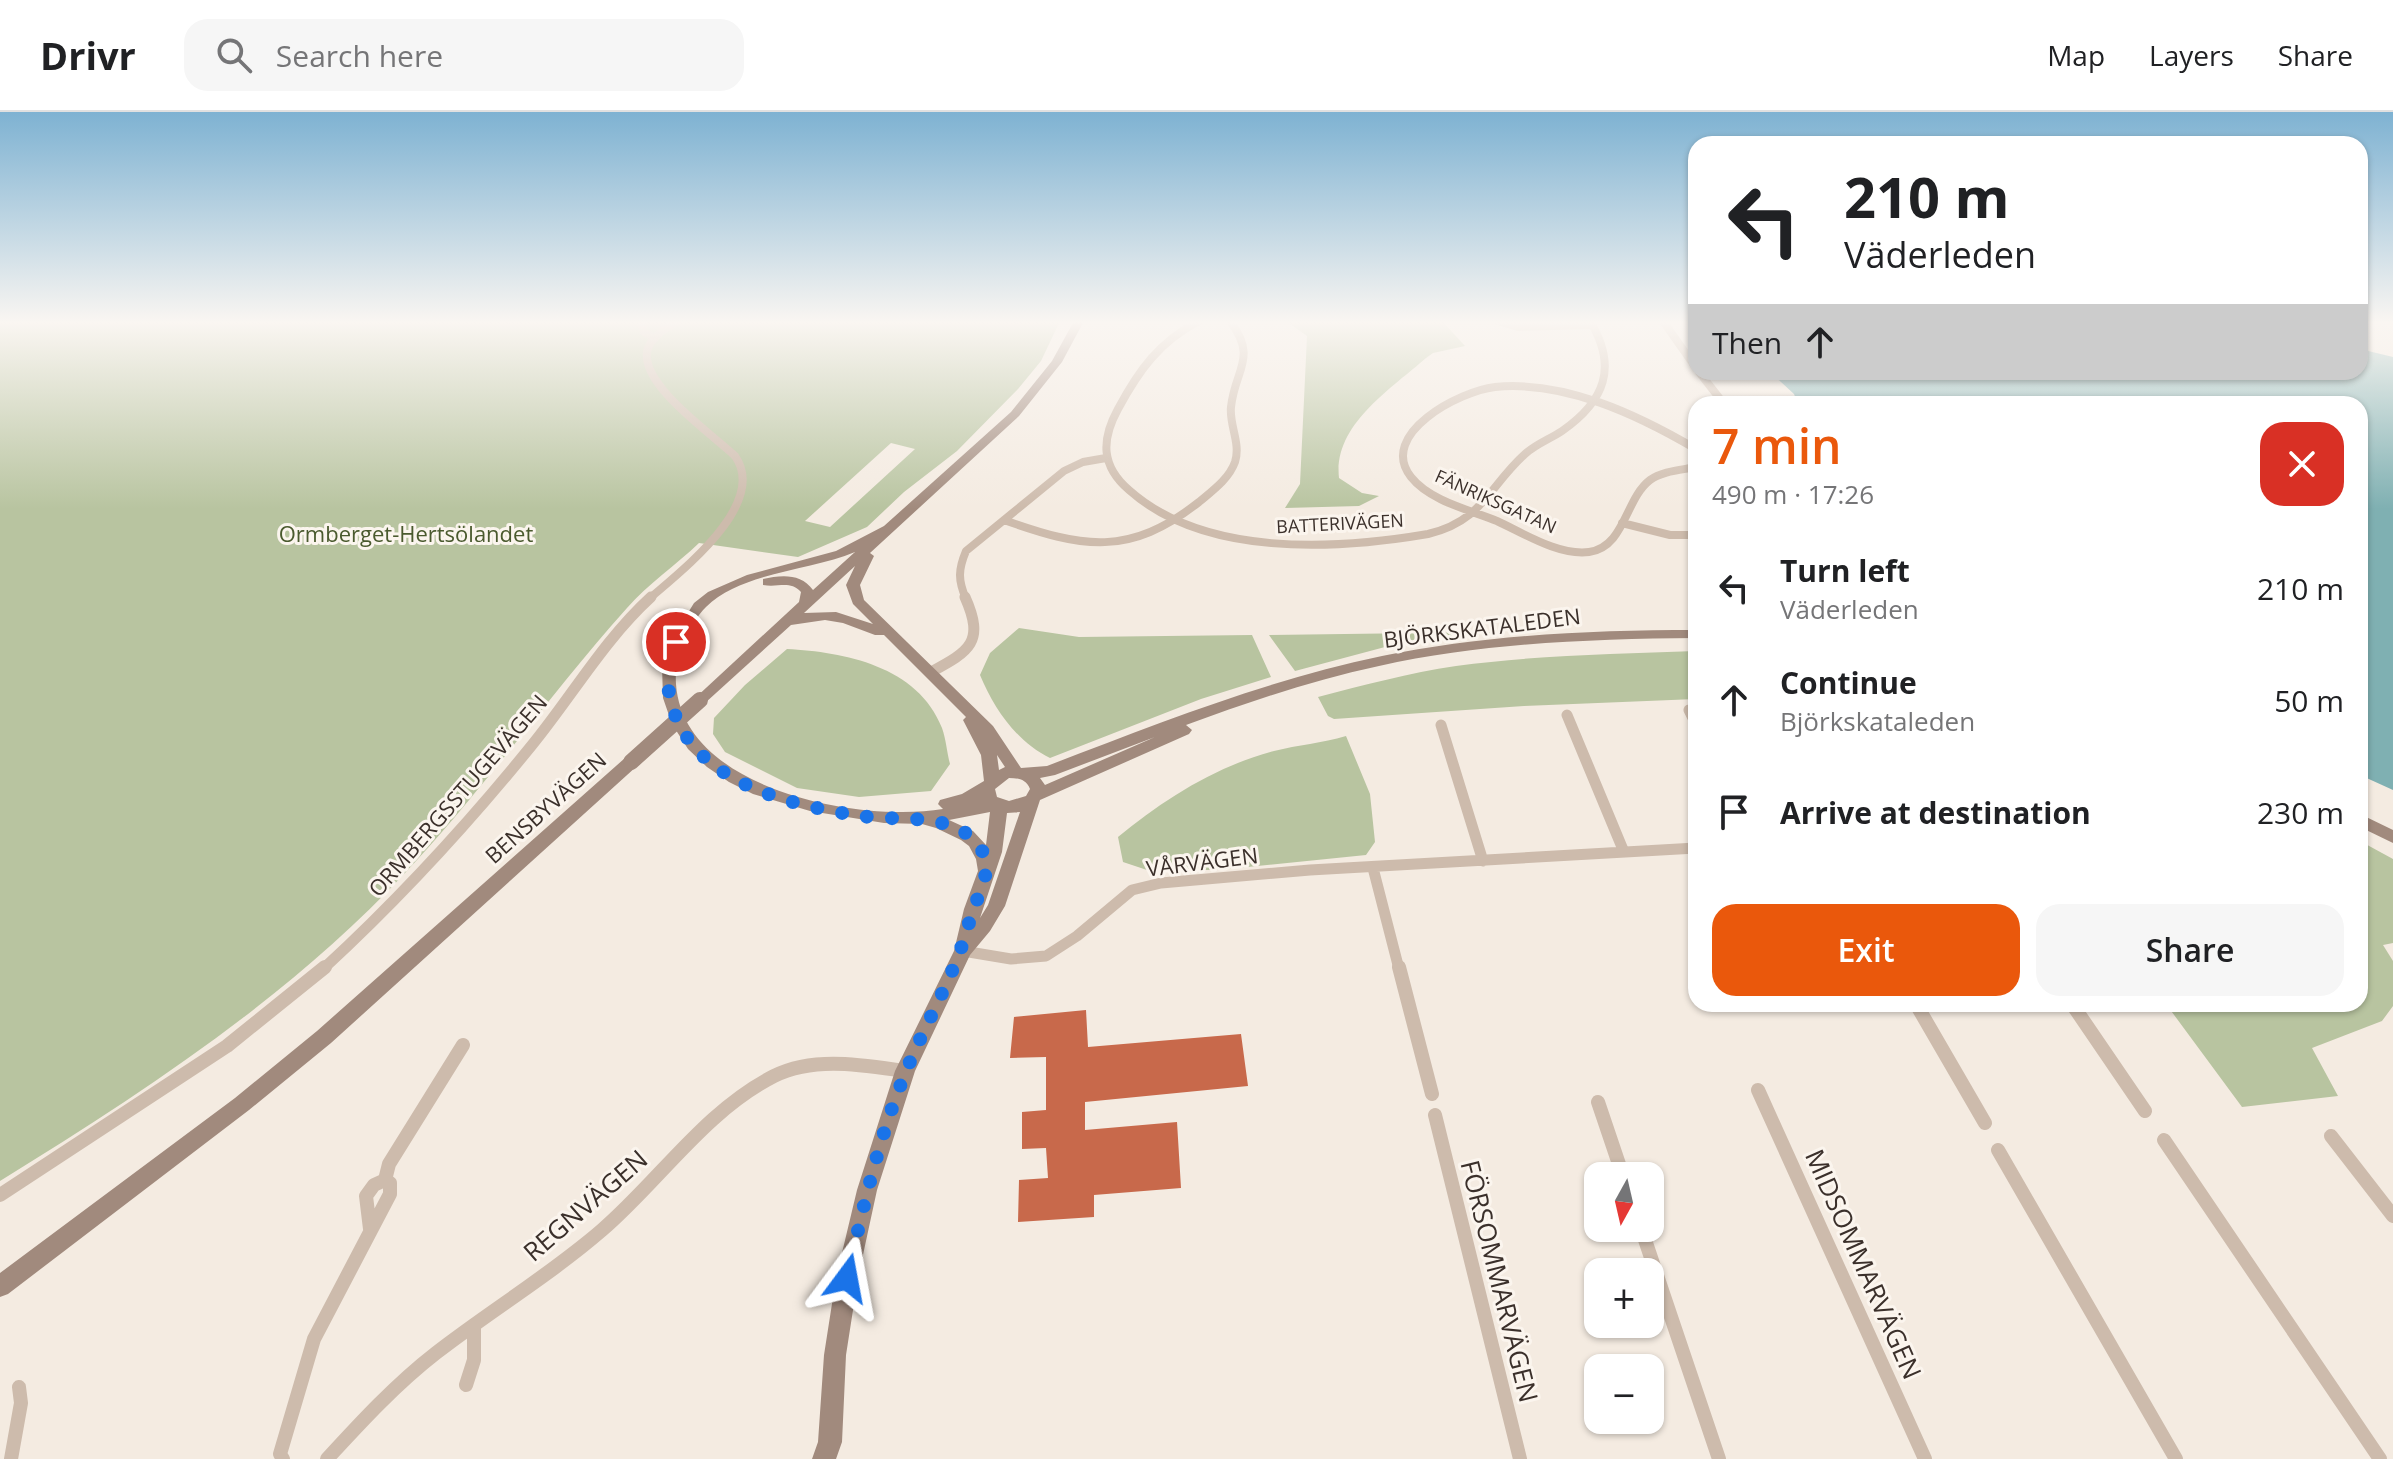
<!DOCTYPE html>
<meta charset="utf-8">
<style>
:root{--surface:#fff;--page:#f6f6f6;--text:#202124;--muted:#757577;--line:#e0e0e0;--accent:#ea580c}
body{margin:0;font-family:"Open Sans",sans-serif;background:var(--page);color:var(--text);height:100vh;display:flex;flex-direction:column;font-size:30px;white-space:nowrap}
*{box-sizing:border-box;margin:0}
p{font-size:26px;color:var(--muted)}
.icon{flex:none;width:44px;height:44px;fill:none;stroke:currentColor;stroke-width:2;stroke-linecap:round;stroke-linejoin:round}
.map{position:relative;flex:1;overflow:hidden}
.sheet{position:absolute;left:1688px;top:284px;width:680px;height:616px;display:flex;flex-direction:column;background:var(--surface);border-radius:24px;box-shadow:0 2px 6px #0004}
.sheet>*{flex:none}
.hud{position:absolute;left:1688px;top:24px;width:680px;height:244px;border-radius:24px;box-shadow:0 2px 6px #0004;background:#fff;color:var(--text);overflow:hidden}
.needle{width:52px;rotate:188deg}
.buttons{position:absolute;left:1584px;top:1050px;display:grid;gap:16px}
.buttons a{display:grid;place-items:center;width:80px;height:80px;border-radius:16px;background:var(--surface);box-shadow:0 2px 6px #0004;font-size:40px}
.pin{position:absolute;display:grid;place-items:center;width:68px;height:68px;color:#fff;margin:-34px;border:4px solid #fff;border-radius:50%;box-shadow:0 2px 8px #0007}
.me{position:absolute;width:88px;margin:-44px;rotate:13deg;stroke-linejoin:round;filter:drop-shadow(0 0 6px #0008)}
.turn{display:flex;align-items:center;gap:28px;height:168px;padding:0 24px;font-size:36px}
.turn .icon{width:104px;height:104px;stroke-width:2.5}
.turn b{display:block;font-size:56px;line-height:68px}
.then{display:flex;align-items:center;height:76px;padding:0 24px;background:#0003;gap:16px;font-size:30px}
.round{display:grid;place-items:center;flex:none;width:84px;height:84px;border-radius:24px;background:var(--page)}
.headline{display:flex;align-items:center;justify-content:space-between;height:136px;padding:0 24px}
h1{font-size:48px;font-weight:600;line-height:60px;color:var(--accent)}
.cta{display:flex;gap:16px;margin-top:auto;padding:16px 24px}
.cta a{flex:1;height:92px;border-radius:24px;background:var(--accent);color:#fff;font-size:32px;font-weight:600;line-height:92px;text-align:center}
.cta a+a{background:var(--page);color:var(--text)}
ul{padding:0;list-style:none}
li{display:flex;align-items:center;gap:24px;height:112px;padding:0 24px}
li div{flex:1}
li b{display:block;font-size:30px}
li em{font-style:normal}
header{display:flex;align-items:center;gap:48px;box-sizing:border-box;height:112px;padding:0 40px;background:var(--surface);border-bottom:2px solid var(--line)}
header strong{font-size:38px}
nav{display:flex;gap:44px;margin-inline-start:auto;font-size:28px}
.search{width:560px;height:72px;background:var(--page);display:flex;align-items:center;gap:20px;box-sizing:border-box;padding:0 28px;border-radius:24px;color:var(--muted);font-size:30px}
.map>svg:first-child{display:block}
.green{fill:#b8c4a0;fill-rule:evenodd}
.water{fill:#7fb0b2}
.building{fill:#c8694b}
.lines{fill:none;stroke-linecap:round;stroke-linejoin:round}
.street-far2{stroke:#cdbbac;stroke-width:8}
.street-far1{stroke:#cdbbac;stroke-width:11}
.street{stroke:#cdbbac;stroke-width:14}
.secondary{fill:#a18a7d;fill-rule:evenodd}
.secondary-bridge{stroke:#a18a7d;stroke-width:16}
.route{stroke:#1a73e8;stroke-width:14;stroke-dasharray:0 25.2}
.labels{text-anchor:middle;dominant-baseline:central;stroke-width:6;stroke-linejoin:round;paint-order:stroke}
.far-street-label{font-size:18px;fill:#3b302b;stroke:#fbf5ee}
.park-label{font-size:22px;fill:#4a5a2e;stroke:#fbf5ee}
.street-label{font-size:22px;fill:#3b302b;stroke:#fbf5ee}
.near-street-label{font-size:26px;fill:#3b302b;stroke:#fbf5ee}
</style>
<header>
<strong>Drivr</strong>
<div class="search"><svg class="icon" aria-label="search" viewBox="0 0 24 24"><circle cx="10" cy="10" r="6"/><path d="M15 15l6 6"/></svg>Search here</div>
<nav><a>Map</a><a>Layers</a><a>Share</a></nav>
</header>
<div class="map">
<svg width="2393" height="1347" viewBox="0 0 2393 1347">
<rect width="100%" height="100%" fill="#f4ebe1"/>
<path class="green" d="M 0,209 L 1060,209 L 1041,249 L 1018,277 L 957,339 L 904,380 L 867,415 L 798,445 L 699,431 C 676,453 648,472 627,496 C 550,582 484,677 405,761 C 288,886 144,980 0,1069 ZM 891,331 L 915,337 L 830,415 L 805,409 Z
M 1286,209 L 1442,209 L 1465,234 L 1433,241 L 1426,246 C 1391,277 1333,313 1339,366 L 1362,381 L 1379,384 L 1359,394 L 1285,396 L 1300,372 L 1307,224 Z
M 1019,516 L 1079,525 L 1252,523 L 1271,565 L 1201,587 L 1050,646 C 1017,630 994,597 980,563 L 990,541 Z
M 1494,520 L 1385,535 L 1295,559 L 1269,523 Z
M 787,537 C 844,540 918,554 942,616 C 946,627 947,641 950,652 L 931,679 L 859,685 L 797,676 L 725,640 L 713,622 L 714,606 L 745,573 Z
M 1696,539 L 1696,587 L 1524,594 L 1334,607 L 1328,604 L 1318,585 C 1364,573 1409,561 1456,554 C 1536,543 1616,542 1696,539 Z
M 1346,624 L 1370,682 L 1375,730 L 1366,743 L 1218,758 L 1147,758 L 1123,750 L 1118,725 C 1163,688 1216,654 1274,639 C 1298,633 1322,631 1346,624 Z
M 2360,729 L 2393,747 L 2393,831 L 2383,833 L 2393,849 L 2393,894 L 2382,909 L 2312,936 L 2338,984 L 2242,995 L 2166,892 L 2360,892 Z"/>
<path class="water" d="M 2360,237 L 2393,245 L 2393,678 L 2360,663 L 2360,292 L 1798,292 L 1794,282 L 1770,260 L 2360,260 Z"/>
<path class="building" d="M 1086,898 L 1088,935 L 1241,922 L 1248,974 L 1085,990 L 1085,1018 L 1177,1010 L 1181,1076 L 1094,1083 L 1094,1105 L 1018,1110 L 1019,1068 L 1048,1066 L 1046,1036 L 1022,1037 L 1022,1000 L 1046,998 L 1046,945 L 1010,946 L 1014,905 Z"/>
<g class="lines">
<path class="street-far2" d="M 641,209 L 644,220 L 655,226
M 1199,209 C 1159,230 1139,258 1118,297 C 1101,328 1101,354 1129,378 C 1204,445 1334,438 1428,422 C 1483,409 1489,374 1525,342 C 1536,332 1550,327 1562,319 C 1605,289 1618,255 1590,209
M 1498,209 L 1518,215 L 1593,213
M 1663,209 L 1696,256
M 1699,260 L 1724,292
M 1696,337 C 1638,303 1565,268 1495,275 C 1460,279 1377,322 1411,365 C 1430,389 1470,398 1497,409 C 1523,421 1559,444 1589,440 C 1625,435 1625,387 1650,368 C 1662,359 1681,358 1696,355
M 1004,408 C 1083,436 1129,445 1199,390 C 1212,379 1229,367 1235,350 C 1241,331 1229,313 1231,295 C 1235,257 1258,246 1230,209
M 1622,411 L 1670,423 L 1696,423
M 649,487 C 681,459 769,392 735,344 C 712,322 642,274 647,240 C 649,226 666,216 677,209
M 966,487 C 958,468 958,458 966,439 L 1064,359 L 1083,350 L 1106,346"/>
<path class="street-far1" d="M 931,560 C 970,539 985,530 965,485
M 1689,598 L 1696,612
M 1567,603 L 1624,740
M 1441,613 L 1483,749
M 1373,756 L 1399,857
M 963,839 L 1011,847 L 1046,844 L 1077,824 L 1132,778 L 1161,771 L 1310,758 L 1696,736
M 323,857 C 398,788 468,712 532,633 C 572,584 604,528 651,485"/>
<path class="street" d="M 1399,855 L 1432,982
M 1916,892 L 1985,1011
M 2072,892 L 2145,999
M 1758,978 L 1925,1347
M 1598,990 L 1623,1064
M 1435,1003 L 1520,1347
M 2331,1024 L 2393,1104
M 2164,1028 L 2380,1347
M 1998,1038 L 2176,1347
M 385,1068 L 389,1052 L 463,933
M 0,1083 L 227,934 L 325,855
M 1641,1116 L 1719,1347
M 466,1273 L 474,1248 L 474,1214
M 11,1347 L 21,1291 L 19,1275
M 283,1347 L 280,1342 L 314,1227 L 390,1082 L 390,1071 L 385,1068 L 374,1073 L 366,1084 L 370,1117
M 327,1347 C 361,1310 396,1272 436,1241 C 490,1199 550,1163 602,1118 C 659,1069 705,999 774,964 C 814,944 862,953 905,959"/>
<path class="secondary" d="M 1074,209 L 1084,209 L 1062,250 L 1019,304 L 870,441 L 874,444 L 860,473 L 864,488 L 993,614 L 1021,656 L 1047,654 C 1156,612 1267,568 1382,544 C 1485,523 1590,518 1696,518 L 1696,526 C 1590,527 1483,531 1379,554 C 1313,568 1249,590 1186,613 L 1192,618 L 1189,622 L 1040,688 L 1005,794 L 990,819 L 970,843 L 915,959 L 877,1078 L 858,1166 L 846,1243 L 842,1330 L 836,1347 L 812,1347 L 818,1330 L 824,1243 L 836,1166 L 857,1078 L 895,959 L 954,839 L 964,797 L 978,759 L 976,747 L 969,734 L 961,728 L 936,716 L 922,712 L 884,711 L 810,699 L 753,682 L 729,670 L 707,655 L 688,637 L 672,612 L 663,586 L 662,554 L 678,517 L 694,491 L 708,480 L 747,463 L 836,439 L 884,414 L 1011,300 L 1052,249 ZM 855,440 L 813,478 C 801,461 781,463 763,467 L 763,473 C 778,476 790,468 801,480 L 799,490 L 693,588 L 695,591 L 705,591 L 791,513 L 825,508 L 843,511 L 875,523 L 884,523 L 966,605 L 963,608 L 981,643 L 984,669 L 962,682 L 940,688 L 938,692 L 943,697 C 860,711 683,678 676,572 C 674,547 688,513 706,495 C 741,460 810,459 855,440 ZM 855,454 L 846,473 L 853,492 L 873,512 L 836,500 L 804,501 ZM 1155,625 L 1045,673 L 1040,666 L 1055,663 ZM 997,643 L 1005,655 L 999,658 ZM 1009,666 C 1018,666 1026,667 1030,677 L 1026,684 L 1009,689 L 997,685 L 995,677 ZM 990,700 L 986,733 L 973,719 L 949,708 ZM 1020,700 L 988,793 L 980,806 L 1002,740 L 1007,701 Z
M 631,645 L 637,646 L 639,650 L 637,654 L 331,931 L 249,998 L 8,1182 L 0,1185 L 0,1161 L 235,986 L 317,919 L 625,646 Z
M 2360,702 L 2393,718 L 2393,731 L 2360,715 Z"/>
<path class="secondary-bridge" d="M 631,650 L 700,588"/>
</g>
<linearGradient id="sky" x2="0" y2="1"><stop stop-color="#7eb2d2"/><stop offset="0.53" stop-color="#faf6f2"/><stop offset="1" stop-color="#faf6f2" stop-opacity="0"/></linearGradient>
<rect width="2393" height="397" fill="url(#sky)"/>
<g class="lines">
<path class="route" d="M 676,530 C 664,558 666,585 679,612 C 710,675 799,695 862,704 C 900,710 956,698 981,737 C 996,760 974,787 969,811 C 955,864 925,911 905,962 C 878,1028 863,1097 847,1166"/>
</g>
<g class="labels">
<g class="far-street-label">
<text transform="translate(1496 389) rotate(24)">FÄNRIKSGATAN</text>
<text transform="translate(1340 411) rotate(-3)">BATTERIVÄGEN</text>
</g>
<g class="park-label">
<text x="406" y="421">Ormberget-Hertsölandet</text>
</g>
<g class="street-label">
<text transform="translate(1482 515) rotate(-7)">BJÖRKSKATALEDEN</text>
<text transform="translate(457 683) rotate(-49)">ORMBERGSSTUGEVÄGEN</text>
<text transform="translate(545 695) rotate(-42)">BENSBYVÄGEN</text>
<text transform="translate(1202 749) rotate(-7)">VÅRVÄGEN</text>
</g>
<g class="near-street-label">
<text transform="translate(585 1093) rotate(-41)">REGNVÄGEN</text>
<text transform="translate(1864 1152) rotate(66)">MIDSOMMARVÄGEN</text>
<text transform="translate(1500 1169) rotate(76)">FÖRSOMMARVÄGEN</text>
</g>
</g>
</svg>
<div class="buttons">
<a><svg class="needle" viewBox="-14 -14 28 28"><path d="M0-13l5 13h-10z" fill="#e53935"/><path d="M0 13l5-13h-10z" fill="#757577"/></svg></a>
<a>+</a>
<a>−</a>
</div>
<div class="pin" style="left:676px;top:530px;background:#d93025"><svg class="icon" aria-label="arrive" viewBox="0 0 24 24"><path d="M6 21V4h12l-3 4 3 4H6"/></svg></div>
<svg class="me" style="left:847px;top:1166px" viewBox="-20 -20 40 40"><path d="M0-17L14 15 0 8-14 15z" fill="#1a73e8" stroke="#fff" stroke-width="4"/></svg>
<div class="hud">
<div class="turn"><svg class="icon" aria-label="left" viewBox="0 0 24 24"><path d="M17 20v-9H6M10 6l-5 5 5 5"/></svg><div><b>210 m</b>Väderleden</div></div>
<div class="then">Then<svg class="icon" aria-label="ahead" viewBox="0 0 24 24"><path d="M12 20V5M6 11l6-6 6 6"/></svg></div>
</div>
<section class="sheet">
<div class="headline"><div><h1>7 min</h1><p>490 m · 17:26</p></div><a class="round" style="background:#d93025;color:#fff"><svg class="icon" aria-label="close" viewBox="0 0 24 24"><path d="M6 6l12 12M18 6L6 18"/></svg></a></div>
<ul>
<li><svg class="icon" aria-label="left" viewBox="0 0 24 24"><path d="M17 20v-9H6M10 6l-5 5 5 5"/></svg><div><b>Turn left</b><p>Väderleden</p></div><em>210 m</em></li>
<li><svg class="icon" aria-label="ahead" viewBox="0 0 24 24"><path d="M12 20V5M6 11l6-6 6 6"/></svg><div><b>Continue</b><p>Björkskataleden</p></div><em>50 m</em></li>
<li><svg class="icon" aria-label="arrive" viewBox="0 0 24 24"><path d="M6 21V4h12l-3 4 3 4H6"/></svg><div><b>Arrive at destination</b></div><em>230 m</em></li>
</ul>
<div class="cta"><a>Exit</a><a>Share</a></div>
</section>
</div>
